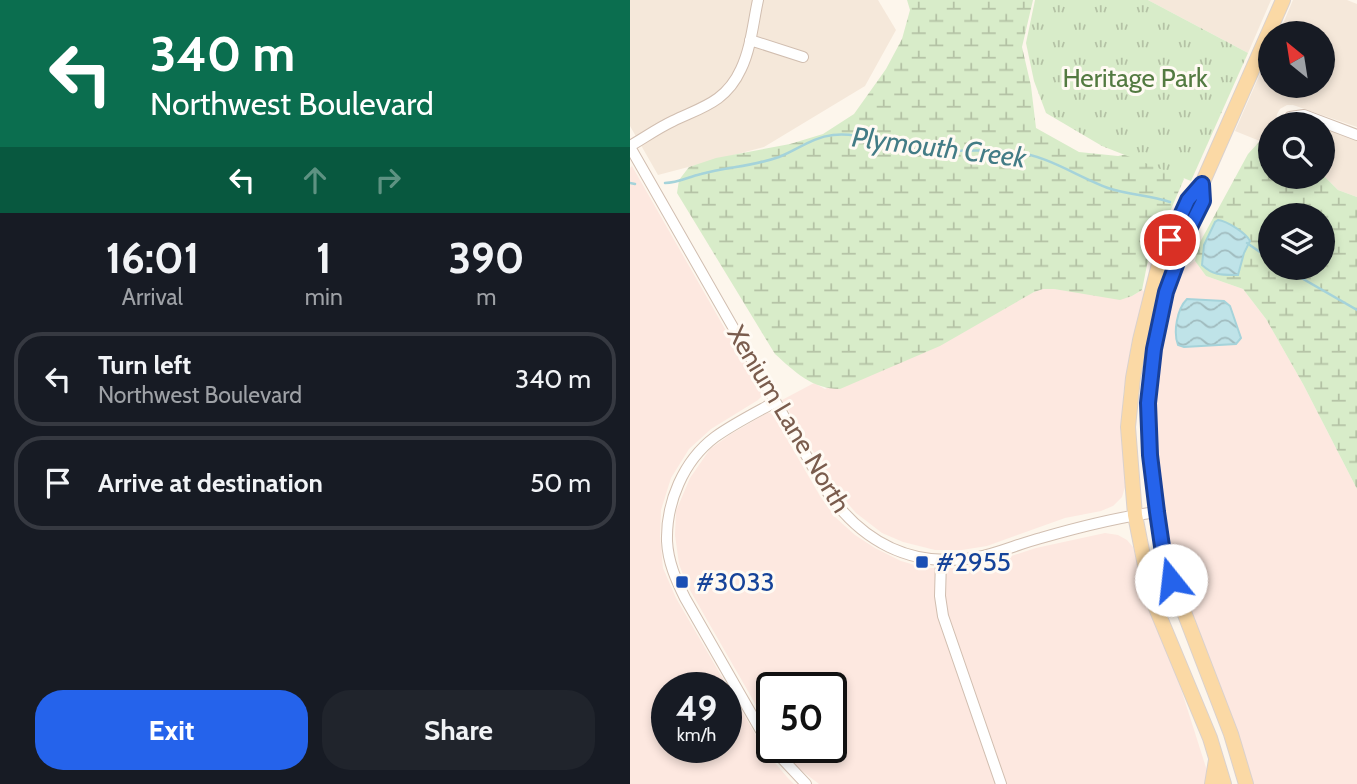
<!DOCTYPE html>
<style>
:root{--surface:#171b24;--page:#20242c;--text:#f1f3f6;--muted:#9ea1a6;--line:#363941;--accent:#2563eb}
body{margin:0;font-family:Cabin,sans-serif;background:var(--page);color:var(--text);height:100vh;display:flex;flex-direction:column;font-size:26px;white-space:nowrap}
*{box-sizing:border-box;margin:0}
p{font-size:23px;color:var(--muted)}
.icon{flex:none;width:38px;height:38px;fill:none;stroke:currentColor;stroke-width:2;stroke-linecap:round;stroke-linejoin:round}
.map{position:relative;flex:1;overflow:hidden}
.details{display:flex;flex-direction:column;background:var(--surface);width:630px}
.details>*{flex:none}
.hud{background:#0b6e4f;color:#fff;overflow:hidden}
.needle{width:46px;rotate:330deg}
.buttons{position:absolute;left:628px;top:21px;display:grid;gap:14px}
.buttons a{display:grid;place-items:center;width:77px;height:77px;border-radius:50%;background:var(--surface);box-shadow:0 4px 10px #0003;font-size:35px}
.speed{position:absolute;left:21px;top:672px;display:flex;gap:14px;font-size:35px;font-weight:700;text-align:center}
.speed>*{display:grid;place-content:center;width:91px;height:91px;border-radius:50%;background:var(--surface);box-shadow:0 4px 10px #0003;line-height:1}
.speed small{font-size:18px;font-weight:400}
.speed .limit{border:4px solid #111;border-radius:10px;background:#fff;color:#111}
.pin{position:absolute;display:grid;place-items:center;width:60px;height:60px;color:#fff;margin:-30px;border:4px solid #fff;border-radius:50%;box-shadow:0 2px 7px #0007}
.me{position:absolute;width:77px;margin:-38px;rotate:344deg;stroke-linejoin:round;filter:drop-shadow(0 0 5px #0008)}
.turn{display:flex;align-items:center;gap:24px;height:147px;padding:0 35px;font-size:32px}
.turn .icon{width:91px;height:91px;stroke-width:2.5}
.turn b{display:block;font-size:49px;line-height:60px}
.lanes{display:flex;align-items:center;height:66px;padding:0 35px;background:#0003;justify-content:center;gap:35px;direction:ltr}
.lanes .off{opacity:.35}
.eta{display:flex;justify-content:space-evenly;align-items:center;height:119px;text-align:center}
.eta b{font-size:42px;font-weight:700;line-height:49px}
.button{display:flex;gap:14px;margin-top:auto;padding:14px 35px}
.button a{flex:1;height:80px;border-radius:28px;background:var(--accent);color:#fff;font-size:28px;font-weight:700;line-height:80px;text-align:center}
.button a+a{background:var(--page);color:var(--text)}
ul{padding:0;list-style:none}
li{display:flex;align-items:center;gap:21px;height:94px;margin:0 14px 10px;padding:0 21px;border:4px solid var(--line);border-radius:28px}
li div{flex:1}
li b{display:block;font-size:26px}
li em{font-style:normal}
main{display:flex;flex:1;min-height:0}
.map>svg:first-child{display:block}
.residential{fill:#f5e8da}
.commercial{fill:#fde8e0;fill-rule:evenodd}
.wetland{fill:url(#wetland-marsh);fill-rule:evenodd}
.park{fill:url(#park-tufts)}
.water{fill:url(#water-waves);stroke:#a5d3da;stroke-width:2}
.lines{fill:none;stroke-linecap:round;stroke-linejoin:round}
.stream{stroke:#a5d3da;stroke-width:2.5}
.minor-casing{stroke:#d1beb0;stroke-width:12}
.major-casing{stroke:#dad1cd;stroke-width:16}
.minor{stroke:#fff;stroke-width:10}
.major{stroke:#fbd9a5;stroke-width:14}
.route-casing{stroke:#184099;stroke-width:18}
.route{stroke:#2563eb;stroke-width:12}
.transit-dot{fill:#1a4fb4;stroke:#fffaf3;stroke-width:2.5}
.labels{text-anchor:middle;dominant-baseline:central;stroke-width:6;stroke-linejoin:round;paint-order:stroke}
.park-label{font-size:26px;fill:#537a41;stroke:#fffaf3}
.street-label{font-size:26px;fill:#7a5c4d;stroke:#fffaf3}
.transit-label{font-size:26px;fill:#164399;stroke:#fffaf3;text-anchor:start}
.water-label{font-size:28px;font-style:italic;fill:#437c86;stroke:#fffaf3}
</style>
<main>
<section class="details">
<div class="hud">
<div class="turn"><svg class="icon" aria-label="left" viewBox="0 0 24 24"><path d="M17 20v-9H6M10 6l-5 5 5 5"/></svg><div><b>340 m</b>Northwest Boulevard</div></div>
<div class="lanes"><svg class="icon" aria-label="left" viewBox="0 0 24 24"><path d="M17 20v-9H6M10 6l-5 5 5 5"/></svg><svg class="icon off" aria-label="ahead" viewBox="0 0 24 24"><path d="M12 20V5M6 11l6-6 6 6"/></svg><svg class="icon off" aria-label="right" viewBox="0 0 24 24"><path d="M7 20v-9h11M14 6l5 5-5 5"/></svg></div>
</div>
<div class="eta">
<div><b>16:01</b><p>Arrival</p></div>
<div><b>1</b><p>min</p></div>
<div><b>390</b><p>m</p></div>
</div>
<ul>
<li><svg class="icon" aria-label="left" viewBox="0 0 24 24"><path d="M17 20v-9H6M10 6l-5 5 5 5"/></svg><div><b>Turn left</b><p>Northwest Boulevard</p></div><em>340 m</em></li>
<li><svg class="icon" aria-label="arrive" viewBox="0 0 24 24"><path d="M6 21V4h12l-3 4 3 4H6"/></svg><div><b>Arrive at destination</b></div><em>50 m</em></li>
</ul>
<div class="button"><a>Exit</a><a>Share</a></div>
</section>
<div class="map">
<svg width="727" height="784" viewBox="0 0 727 784">
<defs>
<pattern id="wetland-marsh" width="20" height="14" patternUnits="userSpaceOnUse" patternTransform="scale(1.75)"><rect width="20" height="14" fill="#d8ecc9"/><path d="M1 5h8M5 5V1M11 12h8M15 12V8" fill="none" stroke="#b4c2a5"/></pattern>
<pattern id="park-tufts" width="24" height="20" patternUnits="userSpaceOnUse" patternTransform="scale(1.75)"><rect width="24" height="20" fill="#d8ecc9"/><path d="M3 7l-1-3M5 7V3M7 7l1-3M15 17l-1-3M17 17v-4M19 17l1-3" fill="none" stroke="#b4c2a5"/></pattern>
<pattern id="water-waves" width="16" height="10" patternUnits="userSpaceOnUse" patternTransform="scale(1.75)"><rect width="16" height="10" fill="#bfe3e8"/><path d="M0 5q4-4 8 0t8 0" fill="none" stroke="#a0bbbe"/></pattern>
</defs>
<rect width="100%" height="100%" fill="#fdf6ec"/>
<path class="residential" d="M 0,0 L 248,0 L 266,30 L 235,86 L 134,147 L 28,175 L 0,126 Z
M 518,0 L 641,0 L 618,53 Z
M 663,0 L 717,0 L 727,4 L 727,127 L 663,105 L 657,105 L 650,109 L 647,114 L 646,120 L 649,124 L 640,124 L 640,139 L 630,141 L 605,131 L 640,51 L 640,86 L 693,86 L 693,33 L 649,33 Z
M 693,125 L 727,138 L 727,197 L 708,190 L 693,175 Z"/>
<path class="commercial" d="M 2,166 L 131,392 L 132,396 L 128,400 L 81,429 L 59,449 L 41,478 L 31,510 L 30,537 L 33,568 L 46,598 L 135,751 L 157,777 L 164,784 L 0,784 L 0,168 ZM 37,688 L 96,688 L 96,747 L 37,747 Z
M 565,261 L 576,276 L 613,289 L 636,319 L 673,384 L 727,489 L 727,784 L 621,784 L 598,707 L 549,583 L 535,528 L 523,449 L 523,386 L 546,274 Z
M 413,289 L 424,289 L 502,296 L 512,290 L 516,293 L 502,339 L 493,394 L 492,422 L 495,487 L 492,497 L 483,506 L 471,511 L 435,518 L 357,546 L 332,550 L 305,550 L 273,542 L 252,533 L 226,513 L 208,492 L 152,400 L 184,383 L 195,389 L 404,292 Z
M 137,413 L 140,413 L 143,415 L 190,496 L 205,517 L 225,535 L 245,548 L 271,561 L 295,568 L 330,568 L 375,558 L 406,548 L 475,533 L 488,535 L 497,540 L 503,547 L 514,591 L 552,692 L 579,777 L 579,784 L 189,784 L 163,764 L 152,747 L 201,747 L 201,688 L 142,688 L 142,733 L 57,585 L 49,564 L 45,535 L 46,511 L 60,478 L 80,449 L 101,434 Z"/>
<path class="wetland" d="M 277,0 L 403,0 L 392,47 L 401,86 L 406,128 L 449,152 L 488,156 L 511,151 L 548,167 L 554,179 L 517,265 L 512,290 L 502,296 L 490,300 L 424,289 L 413,289 L 404,292 L 310,346 L 210,389 C 182,389 165,372 145,354 L 47,193 L 49,180 L 59,167 L 86,158 L 160,144 L 193,134 L 224,114 L 256,69 L 272,39 L 280,10 Z
M 640,139 L 640,177 L 693,177 L 693,175 L 708,190 L 727,197 L 727,489 L 673,384 L 636,319 L 613,289 L 576,276 L 565,261 L 569,244 L 618,154 L 630,141 ZM 640,215 L 693,215 L 693,268 L 640,268 Z"/>
<path class="park" d="M 405,0 L 518,0 L 618,53 L 561,181 L 472,146 L 416,113 L 404,81 L 396,43 Z"/>
<path class="water" d="M 588,220 C 597,221 616,233 620,241 L 614,253 L 608,275 C 592,275 584,276 572,265 L 574,245 L 585,222 Z
M 557,299 L 594,301 L 600,306 L 611,338 L 606,344 L 554,347 L 548,345 C 543,332 547,309 557,299 Z"/>
<g class="lines">
<path class="stream" d="M 0,183 L 5,184
M 35,183 C 48,183 58,177 71,174 C 97,167 124,166 149,157 C 167,150 183,137 203,135 C 231,132 246,144 271,148 C 307,154 347,148 383,152 C 417,155 446,176 478,188 C 498,195 519,195 540,202
M 617,243 L 640,259
M 654,268 L 727,310"/>
<g class="minor-casing">
<path id="minor" d="M 120,40 L 173,57
M 660,117 L 674,115 L 727,135
M 0,146 C 14,138 28,128 43,121 C 72,107 96,102 111,69 C 121,48 123,23 128,0
M 0,147 L 196,490 C 231,541 280,568 344,558 C 367,554 388,544 411,538 C 449,527 488,517 527,512
M 145,402 C 125,413 103,424 85,437 C 53,461 36,503 37,541 C 38,562 46,580 55,598 L 130,729 L 145,751 L 176,784
M 311,560 L 310,596 L 313,616 L 371,784"/>
</g>
<g class="major-casing">
<path id="major" d="M 572,184 L 573,201 L 560,227 L 536,291 L 524,349 L 518,403 L 520,455 L 534,560 L 601,734 L 616,784
M 582,784 L 586,760
M 594,784 L 580,738 L 521,596 L 505,515 L 498,427 L 503,378 L 510,340 L 530,260 L 558,200 L 572,184 L 653,0"/>
</g>
<use href="#minor" class="minor"/>
<use href="#major" class="major"/>
</g>
<g class="lines">
<g class="route-casing">
<path id="route" d="M 540,240 L 558,200 L 572,184 L 573,201 L 560,227 L 536,292 L 524,349 L 518,403 L 520,455 L 527,512 L 534,560 L 541,580"/>
</g>
<use href="#route" class="route"/>
</g>
<g class="transit-dot">
<rect x="285" y="555" width="14" height="14" rx="3.5"/>
<rect x="45" y="575" width="14" height="14" rx="3.5"/>
</g>
<g class="labels">
<g class="park-label">
<text x="505" y="78">Heritage Park</text>
</g>
<g class="street-label">
<text transform="translate(159 419) rotate(59)">Xenium Lane North</text>
</g>
<g class="transit-label">
<text x="306" y="562">#2955</text>
<text x="66" y="582">#3033</text>
</g>
<g class="water-label">
<text transform="translate(309 147) rotate(7)">Plymouth Creek</text>
</g>
</g>
</svg>
<div class="buttons">
<a><svg class="needle" viewBox="-14 -14 28 28"><path d="M0-13l5 13h-10z" fill="#e53935"/><path d="M0 13l5-13h-10z" fill="#9ea1a6"/></svg></a>
<a><svg class="icon" aria-label="search" viewBox="0 0 24 24"><circle cx="10" cy="10" r="6"/><path d="M15 15l6 6"/></svg></a>
<a><svg class="icon" aria-label="layers" viewBox="0 0 24 24"><path d="M12 4l9 5-9 5-9-5zM3 14l9 5 9-5"/></svg></a>
</div>
<div class="speed"><div>49<small>km/h</small></div><div class="limit">50</div></div>
<div class="pin" style="left:540px;top:240px;background:#d93025"><svg class="icon" aria-label="arrive" viewBox="0 0 24 24"><path d="M6 21V4h12l-3 4 3 4H6"/></svg></div>
<svg class="me" style="left:541px;top:580px" viewBox="-20 -20 40 40"><circle r="19" fill="#fff"/><path d="M0-13L10 11 0 6-10 11z" fill="#2563eb"/></svg>
</div>
</main>
